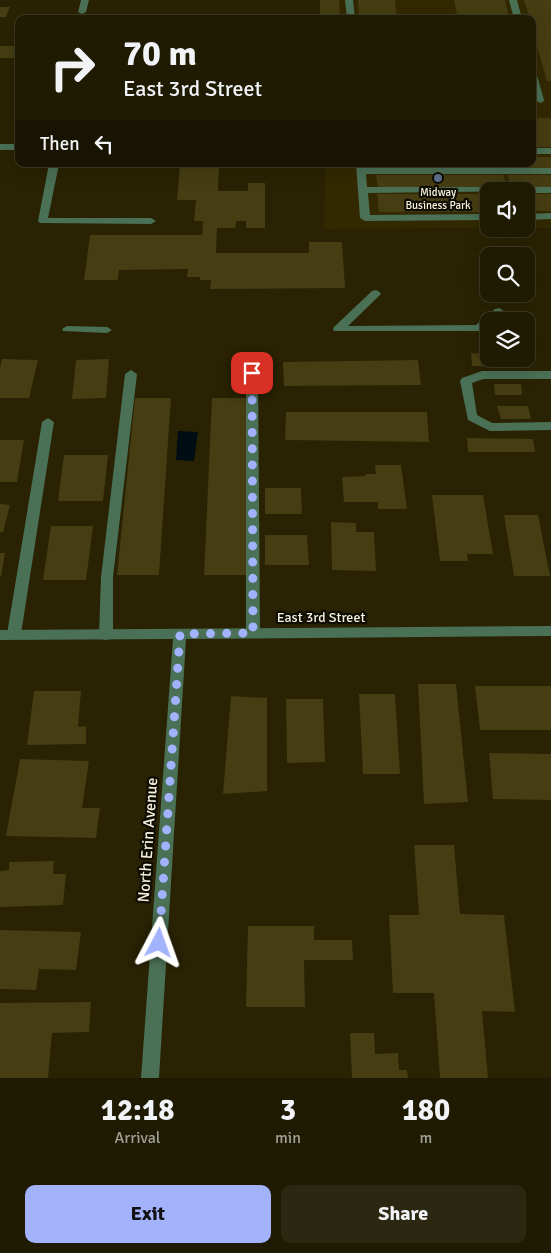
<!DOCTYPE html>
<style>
:root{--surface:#1f1a02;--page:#2c2711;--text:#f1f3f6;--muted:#a1a199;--line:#3c3824;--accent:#a2b2fd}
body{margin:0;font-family:Signika,sans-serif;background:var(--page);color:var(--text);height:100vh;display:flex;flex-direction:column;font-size:19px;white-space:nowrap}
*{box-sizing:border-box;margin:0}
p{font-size:16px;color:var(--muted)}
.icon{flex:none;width:28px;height:28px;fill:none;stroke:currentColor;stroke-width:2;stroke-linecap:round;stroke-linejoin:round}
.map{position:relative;height:1078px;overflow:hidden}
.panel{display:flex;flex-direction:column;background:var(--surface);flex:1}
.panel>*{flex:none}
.banner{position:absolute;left:15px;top:15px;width:521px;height:152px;border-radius:10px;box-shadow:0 5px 20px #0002,0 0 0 1px var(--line);background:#1f1a02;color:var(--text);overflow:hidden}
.tools{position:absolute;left:480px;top:182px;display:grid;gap:10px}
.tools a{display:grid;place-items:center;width:55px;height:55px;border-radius:10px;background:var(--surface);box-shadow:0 5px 20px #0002,0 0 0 1px var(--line);font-size:25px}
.pin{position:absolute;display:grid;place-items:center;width:42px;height:42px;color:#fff;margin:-21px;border-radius:10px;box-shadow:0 2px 8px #0006}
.me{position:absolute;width:55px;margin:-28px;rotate:4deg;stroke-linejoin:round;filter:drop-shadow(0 0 4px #0008)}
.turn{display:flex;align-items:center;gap:18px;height:105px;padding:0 25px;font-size:22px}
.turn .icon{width:65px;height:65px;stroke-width:2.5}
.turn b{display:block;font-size:35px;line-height:42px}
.then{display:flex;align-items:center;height:48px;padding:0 25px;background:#0003;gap:10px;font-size:19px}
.eta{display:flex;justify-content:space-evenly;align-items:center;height:85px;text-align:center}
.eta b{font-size:30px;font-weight:700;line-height:35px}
.action{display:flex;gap:10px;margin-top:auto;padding:10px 25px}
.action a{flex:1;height:58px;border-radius:10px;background:var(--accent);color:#111;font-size:20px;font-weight:700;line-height:58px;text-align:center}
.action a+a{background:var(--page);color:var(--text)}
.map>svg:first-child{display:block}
.built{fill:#322900}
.water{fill:#000d12}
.building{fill:#463d12}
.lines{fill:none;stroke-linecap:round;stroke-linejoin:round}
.lane{fill:#4a7055;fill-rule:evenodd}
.street{fill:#4a7055;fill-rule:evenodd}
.route{stroke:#a2b2fd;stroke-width:9;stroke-dasharray:0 16.2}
.service-dot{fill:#5c6f8a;stroke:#0f0c02;stroke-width:2}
.labels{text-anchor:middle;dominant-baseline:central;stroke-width:4.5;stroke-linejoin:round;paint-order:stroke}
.far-poi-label{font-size:11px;fill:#f6f2e0;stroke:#0f0c02}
.street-label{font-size:14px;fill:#f6f2e0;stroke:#0f0c02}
.near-street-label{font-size:16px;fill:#f6f2e0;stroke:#0f0c02}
</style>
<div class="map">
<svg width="551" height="1078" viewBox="0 0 551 1078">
<rect width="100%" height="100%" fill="#292203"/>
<path class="built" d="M 320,0 L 551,0 L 551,228 L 526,228 L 526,191 L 489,191 L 489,228 L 324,229 L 325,164 L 532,164 L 532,19 L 320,19 Z"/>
<path class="water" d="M 178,431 L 198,432 L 194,461 L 176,460 Z"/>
<path class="building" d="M 320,0 L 339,0 L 340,19 L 320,19 Z
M 358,0 L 395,0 L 397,19 L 359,19 Z
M 454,0 L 505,0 L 509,19 L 458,19 Z
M 524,0 L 551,0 L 551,81 L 547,81 L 532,29 L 532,19 L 530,19 Z
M 0,7 L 10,7 L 6,17 L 0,17 Z
M 0,46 L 17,46 L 14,58 L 0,58 Z
M 532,118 L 551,118 L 551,147 L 532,147 Z
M 532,157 L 551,157 L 551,168 L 505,168 L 504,164 L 532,164 Z
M 180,164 L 219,164 L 218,191 L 248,191 L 248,183 L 265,183 L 265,228 L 246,228 L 246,221 L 236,221 L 235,228 L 217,228 L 216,253 L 309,253 L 309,242 L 342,242 L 345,288 L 210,289 L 211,280 L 200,280 L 200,277 L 187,277 L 188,269 L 119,270 L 118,280 L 84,280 L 90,235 L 202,235 L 203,221 L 194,221 L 196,200 L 177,200 Z
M 375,164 L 502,164 L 503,167 L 376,168 Z
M 376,175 L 503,175 L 507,187 L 378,187 Z
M 508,175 L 551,175 L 551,188 L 511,188 Z
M 377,194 L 489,194 L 489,212 L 379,212 Z
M 526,194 L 551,194 L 551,211 L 526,211 Z
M 471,353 L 489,354 L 489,359 L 520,359 L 521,367 L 472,366 Z
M 2,359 L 38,360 L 29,398 L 0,398 L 0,368 Z
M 109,359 L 106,398 L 72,399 L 76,360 Z
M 418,360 L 421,385 L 284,386 L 283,362 Z
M 494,384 L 521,384 L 522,395 L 495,395 Z
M 135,398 L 171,398 L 159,575 L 117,575 Z
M 212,398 L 248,398 L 246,575 L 204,575 Z
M 497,406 L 528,406 L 531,419 L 501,419 Z
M 286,412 L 427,412 L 429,442 L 285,440 Z
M 467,438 L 533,439 L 535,452 L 468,452 Z
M 0,440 L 24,440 L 17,482 L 0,482 Z
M 64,455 L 108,455 L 103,501 L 58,501 Z
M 375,465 L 401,465 L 407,509 L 378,509 L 378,502 L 344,502 L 342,477 L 366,476 L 365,474 L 376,474 Z
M 265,488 L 301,488 L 302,514 L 265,514 Z
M 432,495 L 483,495 L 493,554 L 467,554 L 468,561 L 440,561 Z
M 0,504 L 10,505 L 3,532 L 0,532 Z
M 504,515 L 538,515 L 550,576 L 514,576 Z
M 331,522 L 356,523 L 356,532 L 374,532 L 376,571 L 332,570 Z
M 51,526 L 93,526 L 86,580 L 43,580 Z
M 265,535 L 307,535 L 309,565 L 265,565 Z
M 0,553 L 5,553 L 1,576 L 0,576 Z
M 418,684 L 456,684 L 468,802 L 424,804 Z
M 475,686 L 551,686 L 551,730 L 480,730 Z
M 34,691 L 81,691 L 78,727 L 86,726 L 86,744 L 27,745 Z
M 359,694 L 395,694 L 400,774 L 363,774 Z
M 231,696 L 267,698 L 267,791 L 223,794 Z
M 286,699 L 323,699 L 325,762 L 287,763 Z
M 489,753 L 551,754 L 551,800 L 493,799 Z
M 20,759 L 89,761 L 82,808 L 100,808 L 96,838 L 6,836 Z
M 414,845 L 454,845 L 460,914 L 504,915 L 515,1012 L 482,1011 L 488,1078 L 440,1078 L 434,993 L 393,993 L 389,915 L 419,915 Z
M 54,861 L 53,874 L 66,874 L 63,905 L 0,907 L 0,871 L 9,870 L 9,862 Z
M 248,926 L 314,926 L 314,940 L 352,940 L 353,960 L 304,960 L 305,1007 L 246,1007 Z
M 0,930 L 81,932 L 76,970 L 39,969 L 36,990 L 0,989 Z
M 91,1002 L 89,1032 L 52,1033 L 48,1078 L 0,1078 L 0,1003 Z
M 350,1033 L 374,1033 L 375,1054 L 398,1053 L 399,1070 L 407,1070 L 408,1078 L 352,1078 Z"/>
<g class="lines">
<path class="lane" d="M 81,0 L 89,0 L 86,12 L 82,14 L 78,12 Z
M 345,0 L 353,0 L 355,19 L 347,19 Z
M 509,0 L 517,0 L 522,19 L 514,19 Z
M 532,70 L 536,72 L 544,100 L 543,102 L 540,103 L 536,100 L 532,89 Z
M 532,148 L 551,148 L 551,154 L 532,154 Z
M 49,164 L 59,164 L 48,218 L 151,218 L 156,221 L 151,224 L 40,223 L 38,221 Z
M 356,164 L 366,164 L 366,168 L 551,168 L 551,174 L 366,174 L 367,187 L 551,187 L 551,193 L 526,193 L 526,191 L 368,193 L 370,215 L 489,214 L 489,220 L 365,221 L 360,218 Z
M 551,213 L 551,219 L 526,220 L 526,214 Z
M 376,290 L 381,293 L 380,295 L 348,326 L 476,325 L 495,309 L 499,308 L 504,311 L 493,321 L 489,321 L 489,325 L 479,331 L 334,331 L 333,329 L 334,327 L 372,291 Z
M 67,326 L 107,327 L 112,330 L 107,333 L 63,331 L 62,329 Z
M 252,369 L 258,373 L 260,633 L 258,637 L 253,638 L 248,637 L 246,633 L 246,373 Z
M 131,370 L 137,374 L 113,577 L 113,635 L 111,639 L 106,640 L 101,639 L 99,635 L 101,577 L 125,374 Z
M 482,371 L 551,371 L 551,379 L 483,379 L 472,383 L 477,415 L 492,423 L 551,422 L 551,430 L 490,431 L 468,420 L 460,381 L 462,378 Z
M 48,418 L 54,422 L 21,634 L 19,638 L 14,639 L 9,638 L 7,634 L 42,422 Z"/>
<path class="street" d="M 0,144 L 19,144 L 19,150 L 0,150 Z
M 551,626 L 551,636 L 186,639 L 159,1078 L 141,1078 L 173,639 L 0,640 L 0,630 Z"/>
</g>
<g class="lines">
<path class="route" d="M 159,943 L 180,634 L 253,633 L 252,373"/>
</g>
<circle class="service-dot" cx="438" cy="178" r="5"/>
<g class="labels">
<g class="far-poi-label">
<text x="438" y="192">Midway<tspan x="438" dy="13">Business Park</tspan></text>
</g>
<g class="street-label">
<text x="321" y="617">East 3rd Street</text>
</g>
<g class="near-street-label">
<text transform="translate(148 840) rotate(-86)">North Erin Avenue</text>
</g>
</g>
</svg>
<div class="tools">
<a><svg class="icon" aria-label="sound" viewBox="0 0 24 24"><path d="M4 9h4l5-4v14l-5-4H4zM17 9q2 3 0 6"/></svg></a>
<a><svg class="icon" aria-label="search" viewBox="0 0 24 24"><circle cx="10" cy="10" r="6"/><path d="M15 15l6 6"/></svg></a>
<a><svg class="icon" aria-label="layers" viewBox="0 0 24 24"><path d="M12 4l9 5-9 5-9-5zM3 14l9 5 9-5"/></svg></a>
</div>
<div class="pin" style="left:252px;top:373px;background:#d93025"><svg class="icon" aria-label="arrive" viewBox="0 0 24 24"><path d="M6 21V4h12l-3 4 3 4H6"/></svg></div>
<svg class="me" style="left:159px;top:943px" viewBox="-20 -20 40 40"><path d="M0-17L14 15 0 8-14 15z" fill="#a2b2fd" stroke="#fff" stroke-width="4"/></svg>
<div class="banner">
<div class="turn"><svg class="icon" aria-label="right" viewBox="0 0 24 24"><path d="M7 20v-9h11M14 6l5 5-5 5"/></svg><div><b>70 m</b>East 3rd Street</div></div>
<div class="then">Then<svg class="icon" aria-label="left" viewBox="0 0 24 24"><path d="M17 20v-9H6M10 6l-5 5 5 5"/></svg></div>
</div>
</div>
<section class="panel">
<div class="eta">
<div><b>12:18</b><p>Arrival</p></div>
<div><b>3</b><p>min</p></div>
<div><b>180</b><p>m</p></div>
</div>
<div class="action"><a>Exit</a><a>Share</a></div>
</section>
